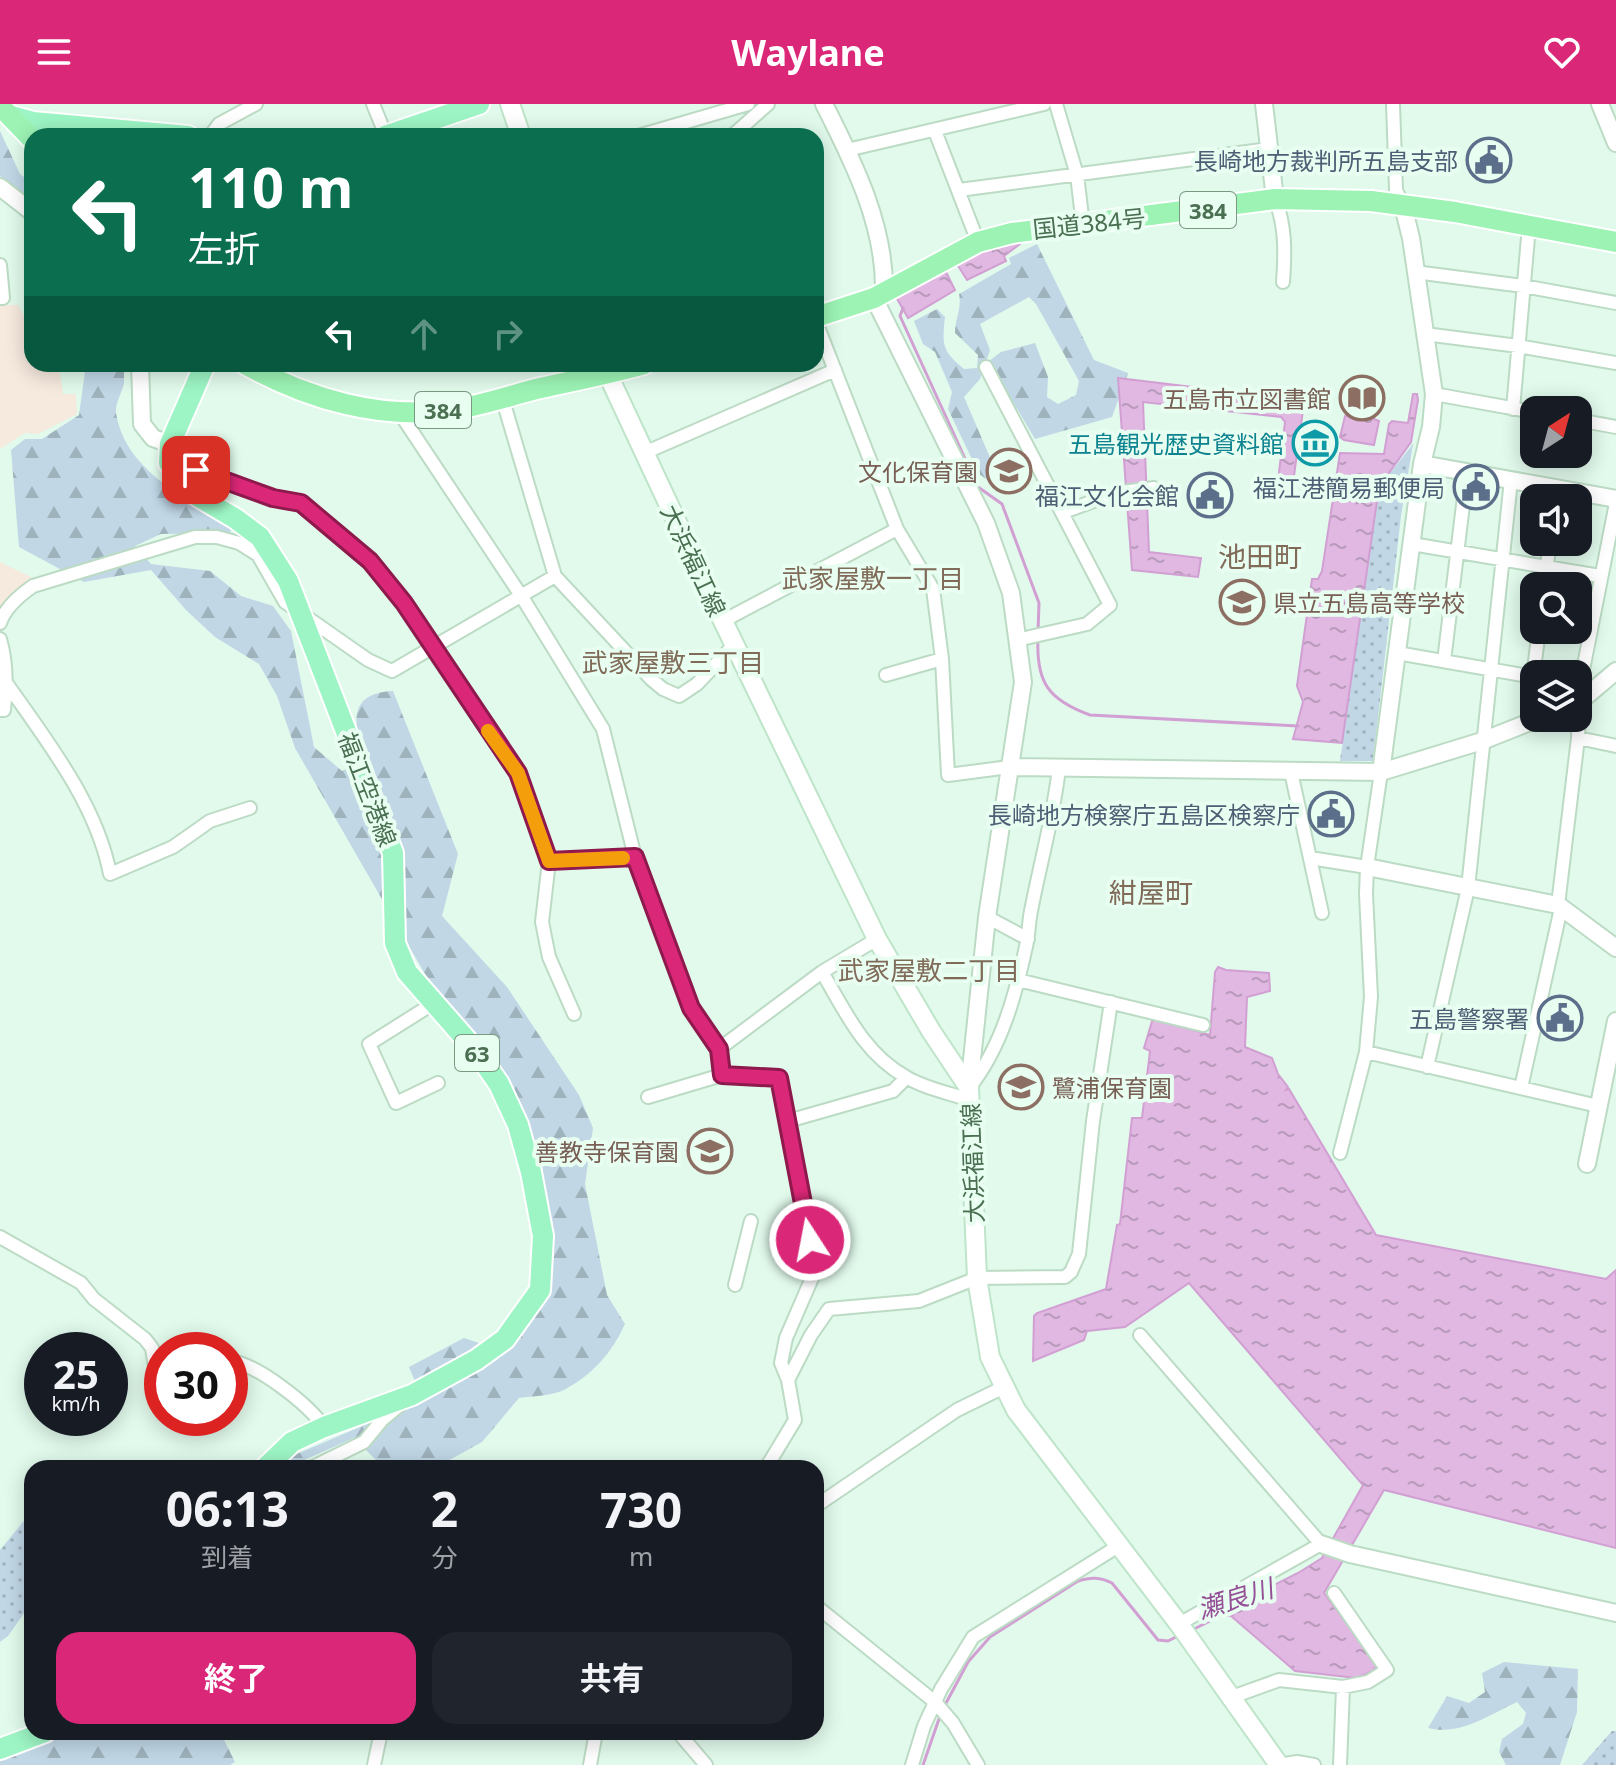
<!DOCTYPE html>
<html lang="ja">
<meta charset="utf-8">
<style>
:root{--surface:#171b24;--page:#20242c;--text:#f1f3f6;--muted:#9ea1a6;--accent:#db2777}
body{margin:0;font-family:"Noto Sans","Noto Sans JP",sans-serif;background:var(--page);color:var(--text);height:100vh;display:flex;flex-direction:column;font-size:30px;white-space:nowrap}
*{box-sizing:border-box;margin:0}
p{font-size:26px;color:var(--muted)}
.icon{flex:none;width:44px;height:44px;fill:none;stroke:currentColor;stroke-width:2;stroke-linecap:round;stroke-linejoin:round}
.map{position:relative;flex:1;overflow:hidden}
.details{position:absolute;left:24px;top:1356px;width:800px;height:280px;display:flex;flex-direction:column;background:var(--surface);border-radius:24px;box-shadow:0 4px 20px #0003}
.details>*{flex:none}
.top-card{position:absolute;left:24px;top:24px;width:800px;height:244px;border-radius:24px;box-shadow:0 4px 20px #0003;background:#0b6e4f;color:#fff;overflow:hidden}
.needle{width:52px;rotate:36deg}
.buttons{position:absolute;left:1520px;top:292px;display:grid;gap:16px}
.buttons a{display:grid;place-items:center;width:72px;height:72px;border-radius:16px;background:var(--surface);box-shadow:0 4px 20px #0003;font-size:40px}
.speed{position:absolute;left:24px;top:1228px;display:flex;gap:16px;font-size:40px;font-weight:700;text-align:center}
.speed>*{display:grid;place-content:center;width:104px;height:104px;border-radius:50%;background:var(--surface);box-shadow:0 4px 20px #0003;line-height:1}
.speed small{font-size:20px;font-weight:400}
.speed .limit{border:12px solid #d22;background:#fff;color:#111}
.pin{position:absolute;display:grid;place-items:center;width:68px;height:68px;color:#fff;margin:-34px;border-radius:16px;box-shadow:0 4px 12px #0006}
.me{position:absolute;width:88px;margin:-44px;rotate:349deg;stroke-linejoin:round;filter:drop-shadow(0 0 6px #0008)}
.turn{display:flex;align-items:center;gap:28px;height:168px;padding:0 32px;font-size:36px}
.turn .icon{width:104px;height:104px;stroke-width:2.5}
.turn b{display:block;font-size:56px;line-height:68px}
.lanes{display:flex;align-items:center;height:76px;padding:0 32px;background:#0003;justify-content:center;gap:40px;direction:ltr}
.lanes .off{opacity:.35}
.eta{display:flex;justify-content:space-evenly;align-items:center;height:136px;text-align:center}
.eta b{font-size:48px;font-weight:700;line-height:56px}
.primary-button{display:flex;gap:16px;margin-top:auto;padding:16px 32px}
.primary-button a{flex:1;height:92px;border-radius:24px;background:var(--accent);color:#fff;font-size:32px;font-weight:700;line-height:92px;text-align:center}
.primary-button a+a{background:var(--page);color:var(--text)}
header{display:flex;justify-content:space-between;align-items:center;height:104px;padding:0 32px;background:var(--accent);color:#fff;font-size:36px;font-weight:700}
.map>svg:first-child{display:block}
.education{fill:#f6e9de}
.green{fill:url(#green-dots)}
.forest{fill:url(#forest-firs)}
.water{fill:url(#water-ripples);stroke:#d29fd3;stroke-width:2}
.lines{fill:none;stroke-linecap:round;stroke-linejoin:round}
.stream{stroke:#d29fd3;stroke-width:3}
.minor-casing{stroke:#bcdbc4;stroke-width:16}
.tertiary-casing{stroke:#bcdbc4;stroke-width:20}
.secondary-casing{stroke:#bee4c9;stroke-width:22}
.primary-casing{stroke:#fff;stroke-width:24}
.trunk-casing{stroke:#fff;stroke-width:24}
.minor{stroke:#fff;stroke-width:12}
.tertiary{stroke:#fff;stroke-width:16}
.secondary{stroke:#fff;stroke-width:18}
.primary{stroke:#9df5c5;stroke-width:20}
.trunk{stroke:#9cf3b4;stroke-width:20}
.route-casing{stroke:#8e194d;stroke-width:20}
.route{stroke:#db2777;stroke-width:14}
.slow{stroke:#f59e0b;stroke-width:14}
.labels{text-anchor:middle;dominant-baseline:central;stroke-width:8;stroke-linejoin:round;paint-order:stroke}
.shield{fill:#e7fef1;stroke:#799a81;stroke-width:2}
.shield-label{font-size:22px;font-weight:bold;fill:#4a6f51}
.service-label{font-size:24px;fill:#4e5e75;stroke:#e7fef1;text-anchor:end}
.street-label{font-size:24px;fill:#4a6f51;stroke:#e7fef1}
.education-label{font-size:24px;fill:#785e54;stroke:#e7fef1;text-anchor:end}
.culture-label{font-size:24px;fill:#0d838f;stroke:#e7fef1;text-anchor:end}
.neighbourhood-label{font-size:26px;fill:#806b59;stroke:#e7fef1}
.water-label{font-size:26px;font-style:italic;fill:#954f96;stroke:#e7fef1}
.quarter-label{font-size:28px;fill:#806b59;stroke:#e7fef1}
</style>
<header><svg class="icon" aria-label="menu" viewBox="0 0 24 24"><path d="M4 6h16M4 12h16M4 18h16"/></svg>Waylane<svg class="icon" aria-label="heart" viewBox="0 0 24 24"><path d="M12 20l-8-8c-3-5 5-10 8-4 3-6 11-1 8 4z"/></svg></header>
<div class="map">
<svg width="1616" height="1661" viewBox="0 0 1616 1661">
<defs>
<pattern id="green-dots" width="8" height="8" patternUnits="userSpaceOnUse" patternTransform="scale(2)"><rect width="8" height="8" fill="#c1d7e6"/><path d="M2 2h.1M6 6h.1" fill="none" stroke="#9fb3bd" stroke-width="1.8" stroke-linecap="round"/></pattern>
<pattern id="forest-firs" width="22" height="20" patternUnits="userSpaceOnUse" patternTransform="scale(2)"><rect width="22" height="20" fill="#c1d7e6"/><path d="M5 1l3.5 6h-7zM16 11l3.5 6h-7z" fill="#9fb3bd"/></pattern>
<pattern id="water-ripples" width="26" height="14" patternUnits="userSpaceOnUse" patternTransform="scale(2)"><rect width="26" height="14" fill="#e0b8e2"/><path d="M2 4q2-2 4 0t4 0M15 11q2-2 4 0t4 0" fill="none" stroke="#b89aba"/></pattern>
</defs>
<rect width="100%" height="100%" fill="#e1faec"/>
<path class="education" d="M 0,201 L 18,201 L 32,227 L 32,260 L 55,260 L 59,263 L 63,290 L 76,290 L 77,310 L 38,330 L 25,329 L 0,345 Z
M 0,458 L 33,474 L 0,512 Z"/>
<path class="green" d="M 1413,340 L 1401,412 L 1373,657 L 1340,657 L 1379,383 Z
M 32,1407 L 32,1498 L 8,1532 L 0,1538 L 0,1446 Z
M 1612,1627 L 1616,1627 L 1616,1661 L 1582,1661 Z"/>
<path class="forest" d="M 0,27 L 20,70 L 32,79 L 32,99 L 0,72 Z
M 1037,140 L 1094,256 L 1128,269 L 1112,313 L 1035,335 L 989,257 L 1001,248 L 1035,239 L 1048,273 L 1047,293 L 1058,300 L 1076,291 L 1079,277 L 1036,200 L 1029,193 L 980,220 L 990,246 L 980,275 L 964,293 L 995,365 L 989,377 L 979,370 L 948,305 L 952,288 L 935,248 L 923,240 L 914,217 L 937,205 L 945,213 C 942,241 942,247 964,265 L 977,264 L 978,251 L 955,229 C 955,214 962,205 959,190 L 1011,160 L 1009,154 Z
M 86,260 L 124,260 C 124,266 124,273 124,279 C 122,289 115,299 116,309 C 125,367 189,398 236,420 L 229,429 L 161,430 L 135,442 L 151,460 L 210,467 L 241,492 L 273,502 L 291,527 L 314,643 L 342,667 L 364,656 C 355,623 345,589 393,587 L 458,750 L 442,812 L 507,883 L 579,991 L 593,1024 L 585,1080 L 607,1191 L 625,1220 C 612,1249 592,1271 564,1286 C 551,1292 532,1292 519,1294 L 482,1338 L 435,1364 L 380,1360 L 354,1334 L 295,1360 L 296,1364 L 277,1364 L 292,1352 L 423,1296 L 409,1263 L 464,1234 L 506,1248 L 548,1188 L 503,971 L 425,870 L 295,644 L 277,592 L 259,560 L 215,533 L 186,506 L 151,466 L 84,478 L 19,443 L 11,346 L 25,335 L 42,335 L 79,311 Z
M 1504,1558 L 1578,1565 L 1577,1608 L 1560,1661 L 1506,1661 L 1499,1648 L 1502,1635 L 1523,1620 L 1526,1609 L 1517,1598 C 1489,1611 1460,1632 1428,1624 L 1447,1592 L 1469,1599 L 1485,1588 L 1482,1569 Z
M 73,1628 L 220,1628 L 235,1658 L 230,1661 L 0,1661 L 0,1657 L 14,1648 Z"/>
<path class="water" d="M 1018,136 L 1020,140 L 1004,152 L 1006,157 L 967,176 L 957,160 L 993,140 Z
M 945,166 L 955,186 L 908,214 L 896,193 Z
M 1118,274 L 1302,296 L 1304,299 L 1293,379 L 1278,377 L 1285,318 L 1281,313 L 1143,298 L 1149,448 L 1201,454 L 1198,473 L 1132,466 Z
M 1413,290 L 1417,290 L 1418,296 L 1411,338 L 1379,383 L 1342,639 L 1293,635 L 1303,598 L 1297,582 L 1312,475 L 1318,475 L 1322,467 L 1340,349 L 1384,350 L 1389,320 L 1392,317 L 1408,319 Z
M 1360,307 L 1368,309 L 1371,314 L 1379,317 L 1374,341 L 1344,336 L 1340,333 L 1345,312 L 1356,313 Z
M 1218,863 L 1226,866 L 1269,869 L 1270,887 L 1247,893 L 1245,943 L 1272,954 L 1278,970 L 1288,983 L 1286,986 L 1289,985 L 1376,1131 L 1606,1175 L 1616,1166 L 1616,1444 L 1384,1386 L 1324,1489 L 1377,1560 L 1373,1567 L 1356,1574 L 1295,1567 L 1224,1506 L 1298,1469 L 1322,1454 L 1363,1381 L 1189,1179 L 1125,1223 L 1087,1227 L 1084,1236 L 1033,1257 L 1034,1212 L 1037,1209 L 1106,1185 L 1117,1121 L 1120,1120 L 1132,1014 L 1142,1014 L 1150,947 L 1144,944 L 1153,914 L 1210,931 L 1215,868 Z"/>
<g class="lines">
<path class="stream" d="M 903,204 L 900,212 L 978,383 L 1002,400 L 1039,499 L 1038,528
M 1038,535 C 1036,579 1049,596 1090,611 L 1298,622
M 1192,1526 L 1220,1512 L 1233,1511
M 945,1601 L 968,1558 L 990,1533 L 1078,1477 C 1091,1473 1100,1473 1112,1479 L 1158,1536 L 1168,1537 L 1178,1532
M 923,1661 L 940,1612"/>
<g class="minor-casing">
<path id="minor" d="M 373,0 L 386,32
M 1056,0 L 1077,71 L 1083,121
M 1393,0 L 1396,86 L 1403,102
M 935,27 L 978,138
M 210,32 L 219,20 L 256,0
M 638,32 L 748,0
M 732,32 L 768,0
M 847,46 L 1044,0
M 959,86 L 1269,45
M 1275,95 C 1286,122 1285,150 1283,178
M 0,161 L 3,194 L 0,194
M 1415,168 L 1523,182 L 1616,199
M 816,218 L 897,425 L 933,485 L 942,555 L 948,671 L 1009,663
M 1425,230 L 1518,242 L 1616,259
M 986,263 L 1110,501 L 1087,520 L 1017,536
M 1434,290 L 1534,308
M 502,293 L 555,472 L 651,575 L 663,585 L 679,592 L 697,580 L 734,541
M 1513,305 L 1529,122
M 399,308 L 522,493 L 603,625 L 635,753 L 691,904 L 719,945 L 722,971
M 1578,316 L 1616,323
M 170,340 L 186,349 L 196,366 L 273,394 L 301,399 L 370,457 L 404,499 L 484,622 L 518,669 L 528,693 L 549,757 L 542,818 L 549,853 L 574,910
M 644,349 L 835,266
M 1064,408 L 1115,389 L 1154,384
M 1412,440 L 1600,472
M 1544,482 L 1550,438
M 723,517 L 897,425
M 0,519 C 5,504 20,491 33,482 L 195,433 L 217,433 L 239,439 L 258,451 L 285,498 L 368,556 L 392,567 L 555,472
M 0,535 C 7,559 7,581 4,606 L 0,606
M 1397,549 L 1534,573
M 1444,557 L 1467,368
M 886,571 L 942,555
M 1533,573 L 1539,526
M 7,580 C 47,637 97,701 110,770 L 173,743 L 210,717 L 250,704
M 1578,634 L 1616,642
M 1291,668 L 1322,809
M 1310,754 L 1367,763
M 549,757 L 635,753
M 1558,801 L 1578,634 L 1580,581 L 1616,399
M 987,813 L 1028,835
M 822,868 C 845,907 864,950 906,973 C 924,984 949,989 970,996
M 1018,876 L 1203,921
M 434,899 L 369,940 L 396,999 L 438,979
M 719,945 L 822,868 L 877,835
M 1366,948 L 1598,1002
M 1427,963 L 1468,784 L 1511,376
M 969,984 C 1002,943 1016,889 1027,838 C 1029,826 1029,814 1032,802 C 1041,756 1054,710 1059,664
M 1521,984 L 1561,804
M 648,993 L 722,971 L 779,974 L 812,1144 L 812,1174 L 786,1234 L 781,1259 L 788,1276 L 795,1316 L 766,1364
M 788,1017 L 893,987 L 906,974
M 1340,1049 L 1366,948 L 1371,893 L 1366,790 L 1367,763 L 1381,668
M 0,1133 L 81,1179 L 94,1195 L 145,1235 L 152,1244 L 157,1276 L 162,1286
M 735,1181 L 751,1117
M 1140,1231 L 1321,1440 L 1179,1520
M 230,1257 C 257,1260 308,1300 324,1323
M 788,1276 L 811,1231 L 829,1205 L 919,1197 L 977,1174 L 1065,1173 L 1071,1168 L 1079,1150 L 1093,1017 L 1111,898
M 311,1364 L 364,1338 L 382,1316 L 400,1301
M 816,1402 L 957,1306 L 1004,1283
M 816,1502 L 935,1598 L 953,1619 L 978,1661
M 1232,1593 L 1279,1576 L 1343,1583 L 1368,1578 L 1387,1566 L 1334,1489
M 678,1628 L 706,1661
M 374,1661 L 381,1628
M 590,1661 L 596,1628
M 912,1661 L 924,1622 L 941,1585 L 973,1533 L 1120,1441
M 1279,1661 L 1297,1658 L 1314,1661
M 1340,1661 L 1343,1583"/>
</g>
<g class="tertiary-casing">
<path id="tertiary" d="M 824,0 C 854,59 886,123 884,190
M 1264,0 L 1275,95
M 1600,0 L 1616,39
M 0,83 L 32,108
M 874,194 L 986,419 L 1011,489 L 1023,578 L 987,813 L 969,984
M 140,260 L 142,320 L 153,334 L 170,340
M 1422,360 L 1616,395
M 1578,599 L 1616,567
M 1009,663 L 1381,668 L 1482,637 L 1540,614
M 1381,668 L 1422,360 L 1431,323 L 1434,290 L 1411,134 L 1403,102
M 1367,763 L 1558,801 L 1616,844
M 1587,1060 L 1616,917
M 1321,1440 L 1350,1450 L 1616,1509"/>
</g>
<g class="secondary-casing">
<path id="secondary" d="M 510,0 L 521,32
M 603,260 L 723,517 L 877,835 L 931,927 L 969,984 L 977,1174 L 990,1253 L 1016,1306 L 1179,1520 L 1279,1661"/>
</g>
<g class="primary-casing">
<path id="primary" d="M 11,12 L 33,18 L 188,32
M 385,32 L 479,0
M 205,260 L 170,340 L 169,359 L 189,387 L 236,415 L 260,433 L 288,477 L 393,749 L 395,839 L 407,868 L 477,948 L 499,980 L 518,1021 L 531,1068 L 543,1132 L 540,1186 L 505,1235 L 476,1256 L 412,1291 L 324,1323 L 292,1338 L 265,1364
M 0,1645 L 45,1628"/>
</g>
<g class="trunk-casing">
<path id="trunk" d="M 0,2 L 32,35
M 816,213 L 874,194 L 978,138 L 1012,129 L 1275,95 L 1371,97 L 1455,108 L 1616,138
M 245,260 C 308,295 380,316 452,306 C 480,302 509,292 536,285 C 572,277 608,270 644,260"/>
</g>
<use href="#minor" class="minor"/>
<use href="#tertiary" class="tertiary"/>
<use href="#secondary" class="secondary"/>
<use href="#primary" class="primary"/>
<use href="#trunk" class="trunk"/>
</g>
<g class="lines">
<g class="route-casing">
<path id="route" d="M 196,366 L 273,394 L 301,399 L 370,457 L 404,499 L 518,669 L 549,757 L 635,753 L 691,904 L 719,945 L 722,971 L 779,974 L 810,1136"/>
</g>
<use href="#route" class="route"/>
<path class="slow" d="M 488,627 L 518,669 L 549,757 L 623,754"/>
</g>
<defs>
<g id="civic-ring" transform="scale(2.3)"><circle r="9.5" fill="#e7fef1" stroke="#5c6f8a" stroke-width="1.5"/><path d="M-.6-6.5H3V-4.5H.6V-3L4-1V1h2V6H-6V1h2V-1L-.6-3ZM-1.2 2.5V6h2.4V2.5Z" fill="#5c6f8a"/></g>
<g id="library-ring" transform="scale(2.3)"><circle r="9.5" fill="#e7fef1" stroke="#8d6e63" stroke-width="1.5"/><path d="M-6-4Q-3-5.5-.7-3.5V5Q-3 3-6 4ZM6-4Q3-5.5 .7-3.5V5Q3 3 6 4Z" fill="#8d6e63"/></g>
<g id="museum-ring" transform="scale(2.3)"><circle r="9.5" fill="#e7fef1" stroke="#0f9aa8" stroke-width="1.5"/><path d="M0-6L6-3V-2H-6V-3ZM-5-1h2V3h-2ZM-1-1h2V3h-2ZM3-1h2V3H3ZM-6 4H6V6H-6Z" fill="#0f9aa8"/></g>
<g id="school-ring" transform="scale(2.3)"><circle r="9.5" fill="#e7fef1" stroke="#8d6e63" stroke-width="1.5"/><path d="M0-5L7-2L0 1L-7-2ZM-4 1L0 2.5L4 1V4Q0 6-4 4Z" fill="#8d6e63"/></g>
</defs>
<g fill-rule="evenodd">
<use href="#civic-ring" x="1489" y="56"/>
<use href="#library-ring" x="1362" y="294"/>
<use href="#museum-ring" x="1315" y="339"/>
<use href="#school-ring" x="1009" y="367"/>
<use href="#civic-ring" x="1476" y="383"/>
<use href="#civic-ring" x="1210" y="391"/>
<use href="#school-ring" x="1242" y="498"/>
<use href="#civic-ring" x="1331" y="710"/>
<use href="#civic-ring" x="1560" y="914"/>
<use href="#school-ring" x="1021" y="983"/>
<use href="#school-ring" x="710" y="1047"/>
</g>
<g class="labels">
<g class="shield">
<rect x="1180" y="88" width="56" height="36" rx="6"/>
<rect x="415" y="288" width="56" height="36" rx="6"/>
<rect x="455" y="931" width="44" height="36" rx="6"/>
</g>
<g class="shield-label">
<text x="1208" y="106">384</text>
<text x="443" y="306">384</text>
<text x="477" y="949">63</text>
</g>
<g class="service-label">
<text x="1458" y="56">長崎地方裁判所五島支部</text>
<text x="1445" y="383">福江港簡易郵便局</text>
<text x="1179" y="391">福江文化会館</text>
<text x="1300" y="710">長崎地方検察庁五島区検察庁</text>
<text x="1529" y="914">五島警察署</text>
</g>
<g class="street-label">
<text transform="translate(1089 119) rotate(-6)">国道384号</text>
<text transform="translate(694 456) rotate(65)">大浜福江線</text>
<text transform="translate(368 685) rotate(69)">福江空港線</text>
<text transform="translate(972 1059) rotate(-92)">大浜福江線</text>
</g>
<g class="education-label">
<text x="1331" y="294">五島市立図書館</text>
<text x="978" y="367">文化保育園</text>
<text x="1273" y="498" text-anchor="start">県立五島高等学校</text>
<text x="1052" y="983" text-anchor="start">鷺浦保育園</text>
<text x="679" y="1047">善教寺保育園</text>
</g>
<g class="culture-label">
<text x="1284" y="339">五島観光歴史資料館</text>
</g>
<g class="neighbourhood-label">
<text x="873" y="474">武家屋敷一丁目</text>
<text x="673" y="558">武家屋敷三丁目</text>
<text x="929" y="866">武家屋敷二丁目</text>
</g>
<g class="water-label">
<text transform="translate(1235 1494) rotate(-17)">瀬良川</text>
</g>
<g class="quarter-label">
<text x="1260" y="452">池田町</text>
<text x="1151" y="788">紺屋町</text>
</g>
</g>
</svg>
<div class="buttons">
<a><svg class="needle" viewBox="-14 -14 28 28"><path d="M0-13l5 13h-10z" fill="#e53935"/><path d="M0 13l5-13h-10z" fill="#9ea1a6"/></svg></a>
<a><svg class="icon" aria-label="sound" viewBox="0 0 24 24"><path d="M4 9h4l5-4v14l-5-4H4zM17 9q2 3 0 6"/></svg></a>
<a><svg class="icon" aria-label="search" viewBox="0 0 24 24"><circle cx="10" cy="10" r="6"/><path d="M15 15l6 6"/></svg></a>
<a><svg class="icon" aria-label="layers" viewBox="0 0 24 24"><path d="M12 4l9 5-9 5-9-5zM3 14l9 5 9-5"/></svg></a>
</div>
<div class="speed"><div>25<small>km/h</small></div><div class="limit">30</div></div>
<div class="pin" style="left:196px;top:366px;background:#d93025"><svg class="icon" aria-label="arrive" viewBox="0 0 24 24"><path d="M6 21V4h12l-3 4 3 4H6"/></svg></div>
<svg class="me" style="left:810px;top:1136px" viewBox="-20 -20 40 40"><circle r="17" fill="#db2777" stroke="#fff" stroke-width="3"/><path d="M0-11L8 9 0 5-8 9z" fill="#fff"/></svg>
<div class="top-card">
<div class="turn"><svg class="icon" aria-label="left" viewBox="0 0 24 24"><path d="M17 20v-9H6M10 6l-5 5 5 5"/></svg><div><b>110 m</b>左折</div></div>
<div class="lanes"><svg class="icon" aria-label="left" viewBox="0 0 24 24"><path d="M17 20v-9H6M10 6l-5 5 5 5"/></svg><svg class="icon off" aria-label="ahead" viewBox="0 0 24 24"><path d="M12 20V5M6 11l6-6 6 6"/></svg><svg class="icon off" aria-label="right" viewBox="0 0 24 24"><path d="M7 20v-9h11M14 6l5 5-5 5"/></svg></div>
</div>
<section class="details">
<div class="eta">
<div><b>06:13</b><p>到着</p></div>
<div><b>2</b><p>分</p></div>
<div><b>730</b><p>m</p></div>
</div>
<div class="primary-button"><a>終了</a><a>共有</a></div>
</section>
</div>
